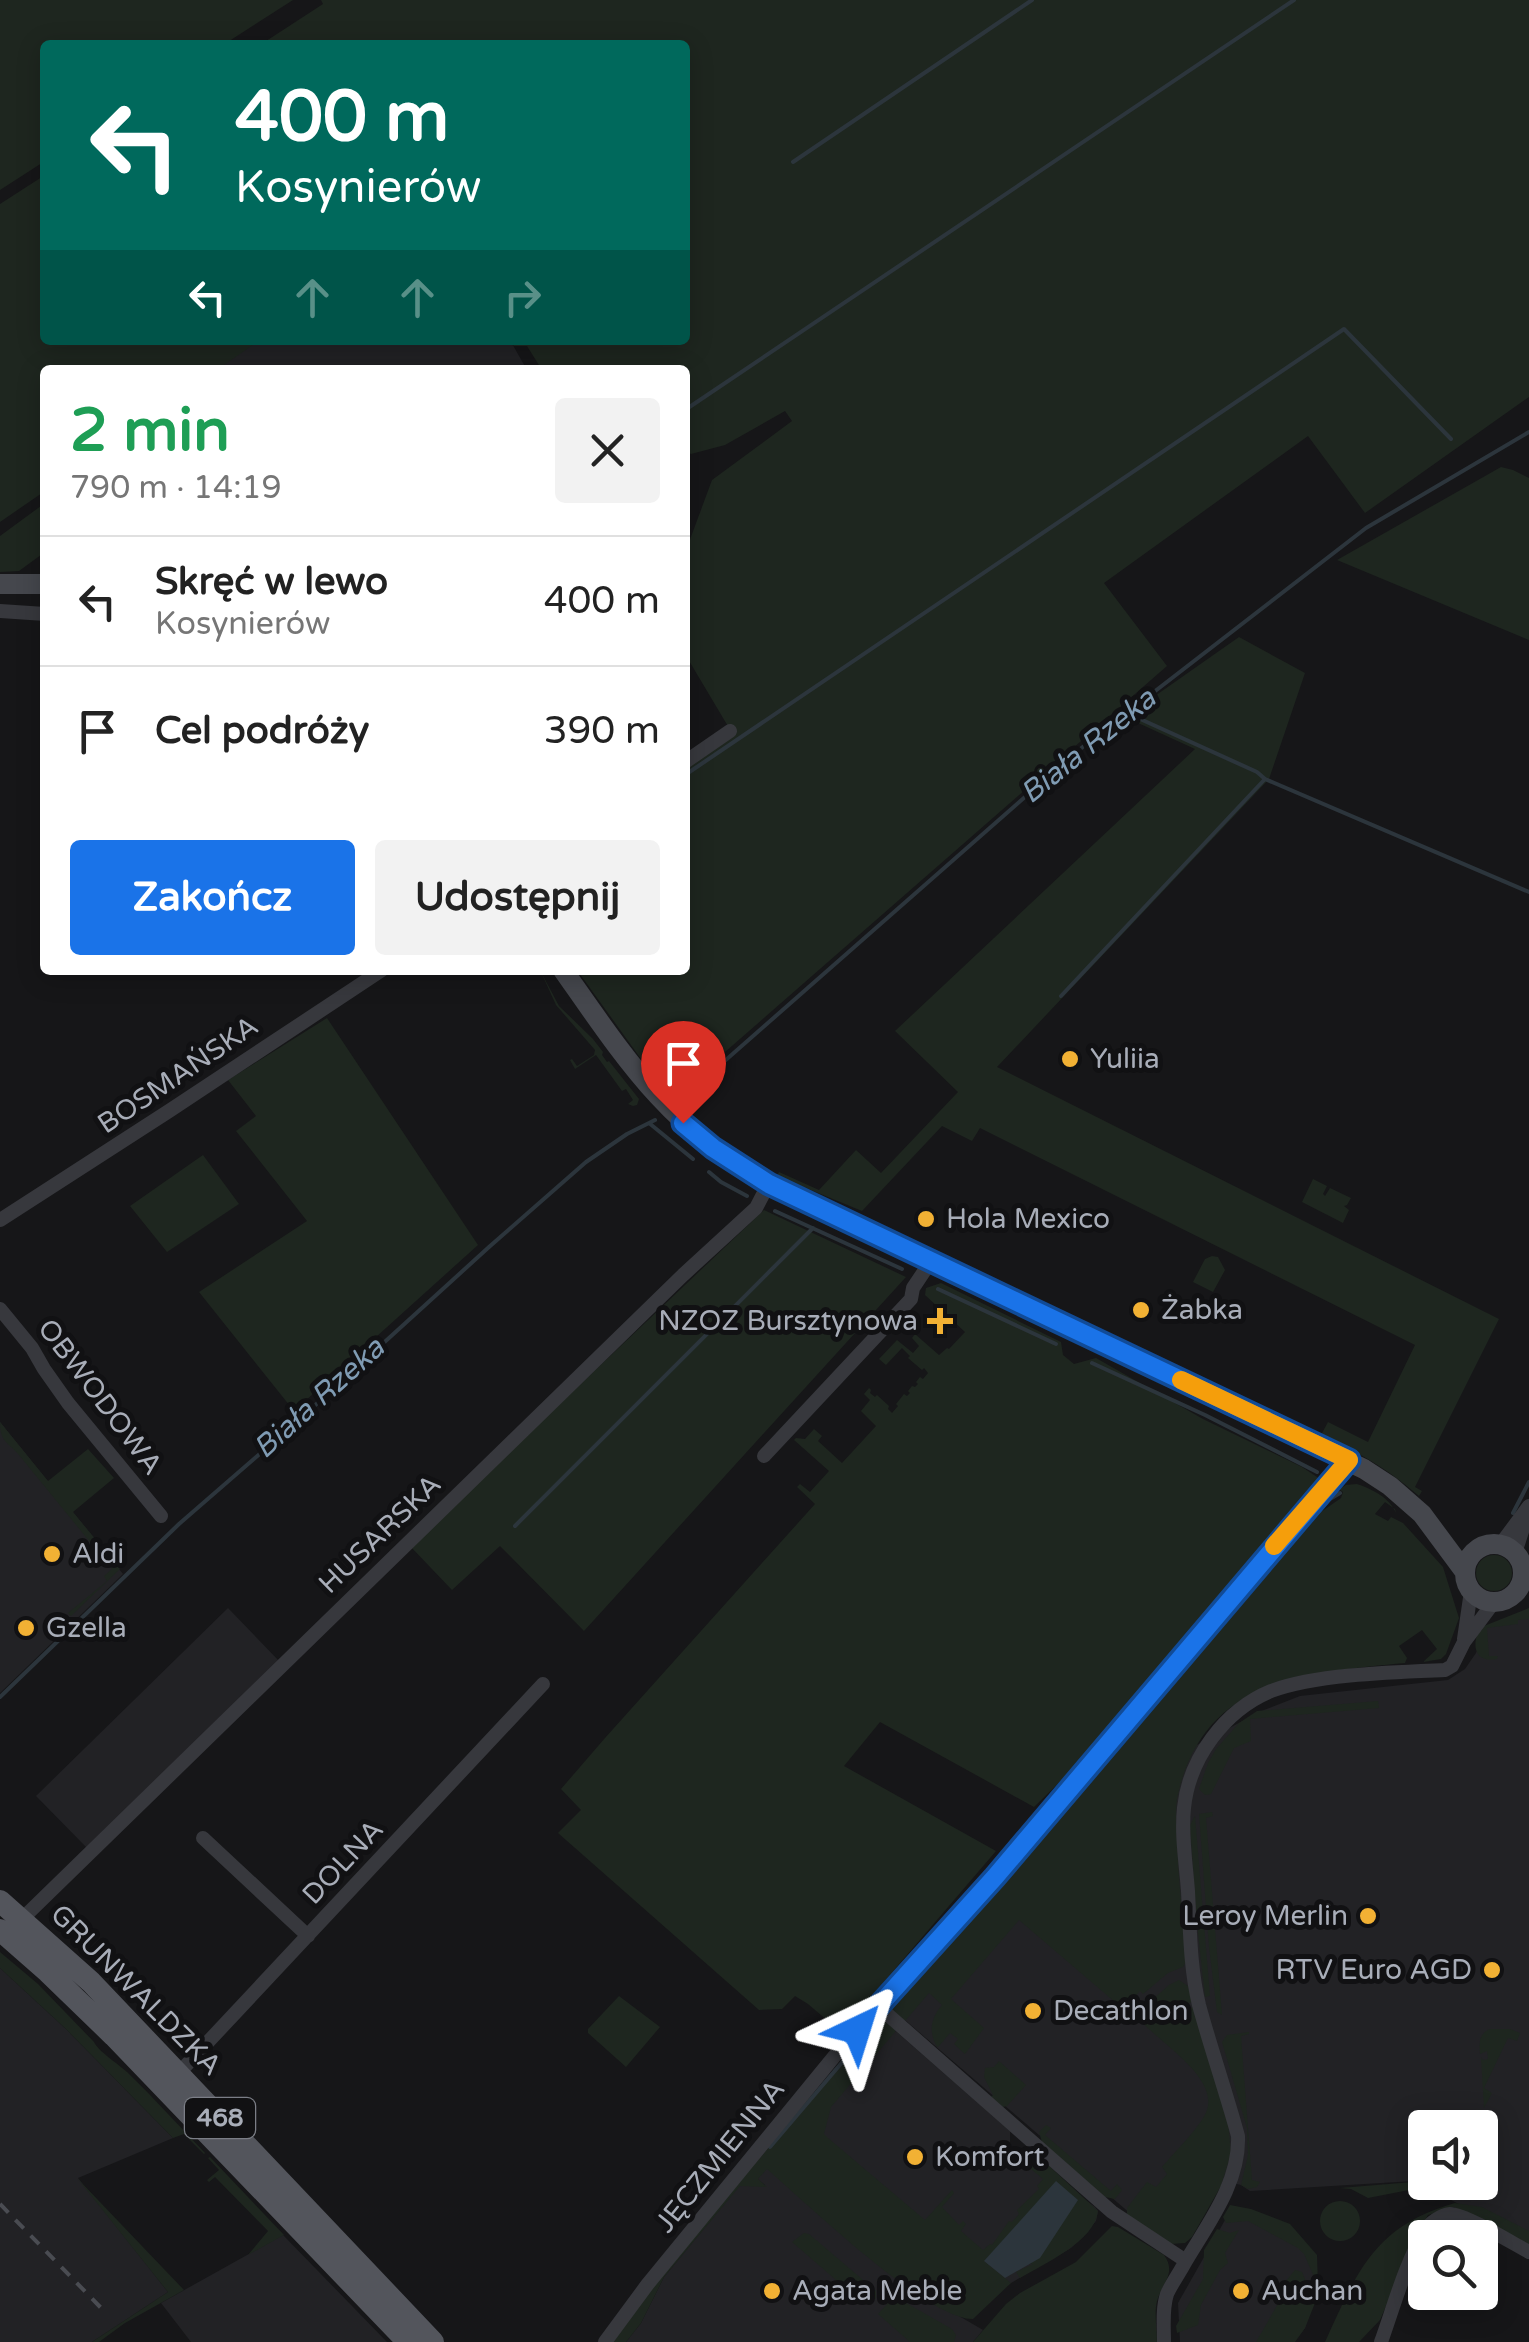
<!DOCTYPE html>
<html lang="pl">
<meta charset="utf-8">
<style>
:root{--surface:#fff;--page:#f2f2f2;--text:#222;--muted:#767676;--line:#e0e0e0;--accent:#1a73e8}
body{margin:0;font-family:"Varela Round",sans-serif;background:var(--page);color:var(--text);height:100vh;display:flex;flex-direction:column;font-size:38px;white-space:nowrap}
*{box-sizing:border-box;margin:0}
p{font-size:32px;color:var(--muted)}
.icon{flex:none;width:55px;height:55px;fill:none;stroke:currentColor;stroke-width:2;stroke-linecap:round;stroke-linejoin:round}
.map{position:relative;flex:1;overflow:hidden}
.side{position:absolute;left:40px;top:365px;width:650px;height:610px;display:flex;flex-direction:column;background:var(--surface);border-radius:10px;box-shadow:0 5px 25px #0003}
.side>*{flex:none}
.hud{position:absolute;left:40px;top:40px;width:650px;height:305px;border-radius:10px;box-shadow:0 5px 25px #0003;background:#00695c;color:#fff;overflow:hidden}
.controls{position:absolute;left:1408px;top:2110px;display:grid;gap:20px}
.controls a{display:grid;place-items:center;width:90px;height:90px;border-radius:10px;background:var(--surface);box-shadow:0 5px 25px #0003;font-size:50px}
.pin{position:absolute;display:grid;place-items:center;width:85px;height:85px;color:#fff;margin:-102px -42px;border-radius:50% 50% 50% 0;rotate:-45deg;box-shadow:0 0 10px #0007}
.pin .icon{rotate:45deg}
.me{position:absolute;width:110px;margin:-55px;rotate:41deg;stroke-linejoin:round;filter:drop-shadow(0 0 8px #0008)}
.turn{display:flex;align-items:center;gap:35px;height:210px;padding:0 30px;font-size:45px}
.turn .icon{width:130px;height:130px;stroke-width:2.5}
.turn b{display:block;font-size:70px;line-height:85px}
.lanes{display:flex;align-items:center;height:95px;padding:0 30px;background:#0003;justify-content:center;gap:50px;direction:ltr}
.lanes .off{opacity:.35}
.round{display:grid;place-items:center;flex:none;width:105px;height:105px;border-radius:10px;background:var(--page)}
.overview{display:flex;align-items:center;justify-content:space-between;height:170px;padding:0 30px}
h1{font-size:60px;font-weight:800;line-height:75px;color:#1e9e55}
.action{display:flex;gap:20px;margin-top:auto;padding:20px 30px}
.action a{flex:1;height:115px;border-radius:10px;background:var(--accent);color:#fff;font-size:40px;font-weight:800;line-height:115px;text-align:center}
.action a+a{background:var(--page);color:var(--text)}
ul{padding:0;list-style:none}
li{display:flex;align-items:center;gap:30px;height:130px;padding:0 30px;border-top:2px solid var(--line)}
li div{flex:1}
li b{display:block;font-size:38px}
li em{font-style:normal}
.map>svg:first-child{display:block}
.built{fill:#222225;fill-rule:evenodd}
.green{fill:#1e261f}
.water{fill:#2c353c}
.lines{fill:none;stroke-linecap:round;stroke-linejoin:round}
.stream{stroke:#2c353c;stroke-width:4}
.street{stroke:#37383d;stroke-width:14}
.secondary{stroke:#45474d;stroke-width:20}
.primary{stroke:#53555c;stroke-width:22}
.rail{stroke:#4a4c52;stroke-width:4;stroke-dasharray:12 10;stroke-linecap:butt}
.route-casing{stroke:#114b97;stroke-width:25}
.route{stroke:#1a73e8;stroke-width:18}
.slow{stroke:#f59e0b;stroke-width:18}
.poi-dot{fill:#f2b134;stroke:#111113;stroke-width:4}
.labels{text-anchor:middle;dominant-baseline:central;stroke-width:10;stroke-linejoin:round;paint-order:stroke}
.shield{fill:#111113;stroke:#7b7e86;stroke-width:2.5}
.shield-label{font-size:25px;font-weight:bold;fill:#a8adb8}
.poi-label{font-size:28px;fill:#a8adb8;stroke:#111113;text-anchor:start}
.street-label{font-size:28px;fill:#a8adb8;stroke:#111113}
.water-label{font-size:30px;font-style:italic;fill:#7f9bb3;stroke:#111113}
</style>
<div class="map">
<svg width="1529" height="2342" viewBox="0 0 1529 2342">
<rect width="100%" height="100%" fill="#161618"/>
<path class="built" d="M 255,340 L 510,340 L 527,370 L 212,370 Z
M 0,1422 L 123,1574 L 0,1693 Z
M 228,1608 L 280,1662 L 88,1849 L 36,1796 Z
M 1529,1617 L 1529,2240 L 1414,2181 L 1250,2191 L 1241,2185 L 1220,2180 L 1132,2215 L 891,2008 L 1073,1809 L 1264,1710 L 1300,1696 L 1448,1680 L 1465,1669 L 1476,1653 L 1486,1627 ZM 1425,2128 L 1480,2128 L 1480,2182 L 1425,2182 Z
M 0,1968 L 66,2029 L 173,2138 L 78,2178 L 168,2292 L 92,2342 L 0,2342 Z
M 882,2019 L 1010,2131 L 1010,2147 L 1095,2207 L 1098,2211 L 1096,2221 L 1071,2248 L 1011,2283 L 997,2294 L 792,2120 Z
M 767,2168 L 916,2291 L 983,2330 L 973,2342 L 626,2342 L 641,2323 L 664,2277 L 740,2185 L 765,2185 L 757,2179 Z
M 1233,2206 L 1290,2228 L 1314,2264 L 1316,2295 L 1305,2328 L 1294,2342 L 1180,2342 L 1178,2303 Z
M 283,2235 L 387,2342 L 191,2342 L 161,2303 Z"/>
<path class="green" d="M 0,0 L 293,0 L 223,45 L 45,45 L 45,161 L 0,190 Z
M 321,0 L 1529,0 L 1529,397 L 1365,513 L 1308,436 L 1104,583 L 1167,666 L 694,1079 L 672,1094 L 664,1086 L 683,1070 L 674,1061 L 654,1077 L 577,970 L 685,970 L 685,765 L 732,733 L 685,654 L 685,553 L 712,480 L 792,421 L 785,411 L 725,445 L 691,454 L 685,451 L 685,370 L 542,370 L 527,346 L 514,346 L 503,340 L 685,340 L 685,45 L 260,45 L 323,4 Z
M 45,175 L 45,340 L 260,340 L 217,370 L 45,370 L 45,491 L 0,522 L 0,204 Z
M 1501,467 L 1513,470 L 1529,478 L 1529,640 L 1337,560 Z
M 45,503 L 45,552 L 19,571 L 0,572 L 0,536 Z
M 1239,637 L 1305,673 L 1269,779 L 997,1067 L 1499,1319 L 1415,1487 L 1422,1491 L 1419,1496 C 1385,1467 1361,1454 1321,1435 L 1328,1422 L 1368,1442 L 1415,1345 L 980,1128 L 972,1141 L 942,1126 L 862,1211 L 777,1176 L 779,1172 L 819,1190 L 856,1150 L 881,1173 L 958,1092 L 895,1031 L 1195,749 L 1125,717 Z
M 540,970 L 559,1006 L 593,1039 L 603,1052 L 602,1055 L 607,1062 L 609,1061 L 639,1099 L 637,1105 L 633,1106 L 628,1104 L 633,1100 L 626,1089 L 622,1091 L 596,1055 L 575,1069 L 570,1060 L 572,1059 L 577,1066 L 594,1055 L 595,1050 L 556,1005 Z
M 327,1018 L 478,1245 L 294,1411 L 199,1292 L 307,1221 L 236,1131 L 256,1116 L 228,1080 Z
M 203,1155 L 239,1204 L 167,1252 L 130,1206 Z
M 1313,1179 L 1327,1186 L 1323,1194 L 1325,1196 L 1330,1188 L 1351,1198 L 1347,1205 L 1344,1206 L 1349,1210 L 1343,1223 L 1302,1202 Z
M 764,1210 L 906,1277 L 584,1631 L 500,1546 L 452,1590 L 410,1546 Z
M 1212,1256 L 1218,1257 L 1225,1270 L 1213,1292 L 1193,1282 L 1205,1259 Z
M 941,1283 L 1061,1342 L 1063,1355 L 1074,1364 L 1096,1358 L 1203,1419 L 1302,1467 L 1320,1479 C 1228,1591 1139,1707 1034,1807 L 880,1722 L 844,1766 L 996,1851 L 841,2032 L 808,2004 L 795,1996 L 782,2009 L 759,2010 L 558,1833 L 581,1810 L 561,1789 L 605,1738 L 815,1504 L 797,1487 L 800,1484 L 810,1492 L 829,1471 L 794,1440 L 796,1438 L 805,1439 L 814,1429 L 822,1436 L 818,1441 L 842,1463 L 876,1426 L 861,1411 L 870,1400 L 864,1394 L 869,1388 L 871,1390 L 870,1393 L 875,1397 L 877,1395 L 889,1406 L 888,1409 L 892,1413 L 898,1406 L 896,1404 L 904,1394 L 907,1396 L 910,1393 L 908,1391 L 912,1386 L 915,1387 L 918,1384 L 916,1382 L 920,1377 L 923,1379 L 928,1373 L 924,1368 L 922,1370 L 908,1358 L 910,1356 L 902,1348 L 886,1365 L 879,1359 L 897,1340 L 913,1353 L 919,1346 L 912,1338 L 915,1334 L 939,1355 L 947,1348 L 949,1349 L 965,1332 L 925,1295 L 926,1288 Z
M 0,1422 L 48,1481 L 88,1449 L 114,1478 L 73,1512 L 120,1569 L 71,1616 L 68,1613 L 107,1581 L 104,1576 L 112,1569 L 19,1455 C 7,1441 0,1442 0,1422 Z
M 1357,1484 C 1372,1489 1390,1498 1396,1513 L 1395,1509 L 1385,1502 L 1375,1514 L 1388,1521 L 1391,1517 L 1403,1523 L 1443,1567 L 1459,1618 L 1446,1654 L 1441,1659 L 1423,1662 L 1437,1649 L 1422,1630 L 1399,1646 L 1407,1658 L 1405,1663 C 1304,1673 1202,1678 1177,1799 C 1175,1811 1177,1825 1177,1838 C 1178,1878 1183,1919 1187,1960 L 1183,1967 L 1168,1973 L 1143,1994 L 1140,1991 L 1123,2009 L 1019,1920 L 951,1999 L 984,2028 L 965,2054 L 954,2044 L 958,2039 L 950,2033 L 939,2046 L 937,2047 C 928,2031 931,2018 942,2005 L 929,1993 L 905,2021 L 890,2008 L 1017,1868 L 1321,1512 L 1341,1498 L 1343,1492 L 1339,1489 L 1346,1485 Z
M1476 1573a18 18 0 1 1 36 0a18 18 0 1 1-36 0Z
M 1529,1608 L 1529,1619 L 1518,1620 L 1518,1624 L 1487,1628 L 1489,1656 L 1498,1656 L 1497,1659 C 1476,1663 1471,1647 1479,1630 L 1481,1631 L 1484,1626 Z
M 1378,1701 L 1379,1708 L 1250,1719 L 1251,1741 L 1234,1748 L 1211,1794 L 1205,1795 L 1199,1789 L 1208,1763 L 1216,1749 L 1239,1723 L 1257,1711 Z
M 1212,1812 L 1213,1816 L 1206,1818 L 1222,2015 L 1217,2012 L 1209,1947 L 1199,1814 Z
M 1195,1816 L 1210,1996 L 1205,1997 L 1197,1924 L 1190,1825 Z
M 0,1952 L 38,1984 L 94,2042 C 98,2051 117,2063 127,2072 C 154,2098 179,2126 205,2153 L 204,2154 L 184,2134 L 173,2138 L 66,2029 L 0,1968 Z
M 1179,1980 L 1188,1986 L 1192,2002 L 1169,2008 L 1156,2007 L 1151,2001 L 1169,1985 Z
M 619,1996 L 660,2027 L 626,2067 L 588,2033 L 588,2029 Z
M 1194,2007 L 1228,2122 L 1231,2153 L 1221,2186 L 1192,2237 L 1185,2243 L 1171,2244 L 1127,2215 L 1127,2208 L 1147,2182 L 1156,2187 L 1167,2174 L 1162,2167 C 1173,2154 1203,2124 1207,2110 C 1218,2076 1157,2041 1138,2018 L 1145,2008 L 1160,2015 Z
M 878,2017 L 884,2017 L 896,2027 L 895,2032 L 831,2107 L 824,2134 L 828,2138 L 925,2220 L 952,2190 L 954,2193 L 942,2207 L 959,2225 L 963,2221 L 966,2224 L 961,2231 L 983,2250 L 990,2244 L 992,2245 L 1009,2221 L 1012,2222 L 1019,2214 L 1017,2210 L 1039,2189 L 1037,2186 L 1043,2179 L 1020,2160 L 1014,2167 L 1011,2165 L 1023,2150 L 1034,2152 L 1098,2211 C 1095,2241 1044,2264 1020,2278 L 1016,2272 L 1033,2264 L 984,2261 L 1011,2283 L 973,2319 C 928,2320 805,2202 767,2169 L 758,2179 L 767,2187 L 740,2186 L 664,2277 L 641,2323 L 626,2342 L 612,2342 L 656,2282 Z
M 1490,2029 L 1510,2029 L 1520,2033 L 1517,2041 L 1508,2038 L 1484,2088 L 1492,2093 L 1484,2108 L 1481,2057 L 1483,2060 L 1488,2059 L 1487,2051 L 1480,2054 C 1479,2043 1479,2033 1490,2029 Z
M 1249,2032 L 1249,2034 L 1241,2036 L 1252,2180 L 1260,2182 L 1257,2187 L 1248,2189 L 1241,2185 L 1248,2155 L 1247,2128 L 1222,2042 L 1227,2035 Z
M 999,2061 L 1026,2085 L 1007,2106 L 1003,2107 L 991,2097 L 993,2095 L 984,2077 L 985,2068 L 994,2067 Z
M 1046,2125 L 1051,2128 L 1045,2135 L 1111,2191 L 1117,2184 L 1122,2190 L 1115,2199 L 1105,2197 L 1042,2142 L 1039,2132 Z
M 210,2157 L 284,2235 L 248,2255 L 268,2231 L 215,2177 L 209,2182 L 207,2180 L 219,2170 L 208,2158 Z
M 77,2178 L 184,2290 L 125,2323 L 99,2342 L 92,2342 L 168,2292 Z
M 1425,2181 L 1445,2183 L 1368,2198 L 1351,2189 L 1340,2188 Z
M1320 2221a20 20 0 1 1 40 0a20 20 0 1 1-40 0Z
M 1455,2203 L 1482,2207 L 1529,2231 L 1529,2247 L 1454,2207 L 1428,2215 L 1419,2230 L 1380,2320 L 1359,2342 L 1325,2342 C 1357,2272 1374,2226 1455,2203 Z
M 1230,2205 L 1251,2209 L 1290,2224 L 1317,2255 L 1318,2286 L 1304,2254 L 1298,2248 L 1248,2221 L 1226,2223 L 1223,2217 Z
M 1112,2226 L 1118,2227 L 1164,2255 C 1177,2273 1162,2283 1157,2301 C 1154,2313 1157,2329 1157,2342 L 973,2342 L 1006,2304 L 1020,2293 L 1076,2262 Z
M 1217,2229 L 1230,2233 L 1239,2230 L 1225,2253 L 1228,2263 L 1220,2270 L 1201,2305 L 1198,2325 L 1177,2333 L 1176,2326 L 1203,2279 L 1204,2250 Z
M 804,2233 L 809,2234 L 876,2291 L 876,2299 L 866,2291 L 858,2299 L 792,2242 Z
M 1295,2270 L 1302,2272 L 1315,2303 L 1305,2328 L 1295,2342 L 1256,2342 L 1287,2288 L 1286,2281 Z
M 899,2299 L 952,2329 L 956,2335 L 954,2342 L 910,2342 L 878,2314 L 891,2300 Z"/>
<path class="water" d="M 1056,2181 L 1078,2200 L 1040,2258 L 1005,2278 L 984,2261 Z"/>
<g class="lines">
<path class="stream" d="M 793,162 L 1032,0
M 685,410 L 1294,0
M 1127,713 L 1257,772 L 1265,779 L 1529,892
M 685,775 L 1344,329 L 1451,439
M 1061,996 L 1265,779
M 678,1102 L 1075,753 L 1366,528 L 1529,432
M 649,1123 L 693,1159
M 709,1172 L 721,1182 L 747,1196
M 775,1211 L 902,1269
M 938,1289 L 1056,1344
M 1092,1363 L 1205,1415 L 1317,1472
M 1513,1513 L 1529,1482
M 515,1526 L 813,1228
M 1300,1532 L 1330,1499 L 1340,1493
M 0,1697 L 179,1524 L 300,1419 L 489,1247 L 586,1162 L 627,1134 L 655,1120
M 1008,1873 L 1289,1545
M 890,2006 L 993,1892
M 770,2147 L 879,2019"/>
<path class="street" d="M 0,611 L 45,614
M 685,762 L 730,731
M 0,1220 L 169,1111 L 382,970
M 0,1309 L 32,1348 L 44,1369 L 68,1403 L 161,1516
M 764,1456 L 911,1299 L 913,1288 L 931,1261
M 1500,1545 L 1529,1506
M 1515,1553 L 1527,1516
M 1464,1639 L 1471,1591
M 203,1838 L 308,1936
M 22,1919 L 683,1275 L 756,1208 L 769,1183
M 878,2006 L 1112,2212 L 1186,2261
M 178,2074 L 543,1684
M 605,2342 L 647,2285 L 837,2053 L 995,1877 L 1349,1460
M 1164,2342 C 1164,2327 1162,2309 1167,2294 C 1171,2285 1178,2275 1183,2266 C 1206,2226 1240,2184 1238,2136 C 1226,2092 1211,2049 1199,2005 C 1190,1968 1190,1929 1188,1891 C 1186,1864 1181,1835 1184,1808 C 1189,1758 1225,1710 1271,1691 C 1316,1674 1396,1672 1445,1670 L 1452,1666 L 1464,1642 L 1494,1602
M 1381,2342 C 1394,2306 1405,2264 1425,2231 C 1429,2223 1441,2215 1450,2214 C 1465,2214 1514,2244 1529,2252"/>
<path class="secondary" d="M 0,584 L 45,584
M 563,970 C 627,1061 669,1127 769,1183 L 1364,1469 L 1390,1486 L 1422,1514 L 1465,1572
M1465 1573a29 29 0 1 1 58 0a29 29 0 1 1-58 0Z"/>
<path class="primary" d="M 0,1901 L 91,1982 L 433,2342
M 0,1930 L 48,1972 L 114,2036 L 408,2342"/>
<path class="rail" d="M 0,2204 L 105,2312"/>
</g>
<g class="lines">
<g class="route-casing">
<path id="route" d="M 683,1123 L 713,1148 L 769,1184 L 1349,1460 L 995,1877 L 857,2030"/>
</g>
<use href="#route" class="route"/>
<path class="slow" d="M 1181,1380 L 1349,1460 L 1274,1546"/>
</g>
<g class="poi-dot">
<circle cx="1070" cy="1059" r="10"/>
<circle cx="926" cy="1219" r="10"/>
<circle cx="1141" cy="1310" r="10"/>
<path d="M935 1306h10v10h10v10h-10v10h-10v-10h-10v-10h10z"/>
<circle cx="52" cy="1554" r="10"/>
<circle cx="26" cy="1628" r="10"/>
<circle cx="1368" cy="1916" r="10"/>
<circle cx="1492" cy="1970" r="10"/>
<circle cx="1033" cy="2011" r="10"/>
<circle cx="915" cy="2157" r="10"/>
<circle cx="772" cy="2291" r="10"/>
<circle cx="1241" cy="2291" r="10"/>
</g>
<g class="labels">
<rect class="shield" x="185" y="2098" width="70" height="40" rx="8"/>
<g class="shield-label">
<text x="220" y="2118">468</text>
</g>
<g class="poi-label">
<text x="1090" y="1059">Yuliia</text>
<text x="946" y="1219">Hola Mexico</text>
<text x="1161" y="1310">Żabka</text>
<text x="918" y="1321" text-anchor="end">NZOZ Bursztynowa</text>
<text x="72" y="1554">Aldi</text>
<text x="46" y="1628">Gzella</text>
<text x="1348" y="1916" text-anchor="end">Leroy Merlin</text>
<text x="1472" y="1970" text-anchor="end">RTV Euro AGD</text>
<text x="1053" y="2011">Decathlon</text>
<text x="935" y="2157">Komfort</text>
<text x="792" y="2291">Agata Meble</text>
<text x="1261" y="2291">Auchan</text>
</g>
<g class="street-label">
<text transform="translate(178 1075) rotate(-34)">BOSMAŃSKA</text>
<text transform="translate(100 1397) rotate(53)">OBWODOWA</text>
<text transform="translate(380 1534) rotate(-44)">HUSARSKA</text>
<text transform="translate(343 1862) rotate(-47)">DOLNA</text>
<text transform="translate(136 1990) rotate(45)">GRUNWALDZKA</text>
<text transform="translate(720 2156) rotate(-51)">JĘCZMIENNA</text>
</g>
<g class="water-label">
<text transform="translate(1088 746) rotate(-39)">Biała Rzeka</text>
<text transform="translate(319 1398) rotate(-42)">Biała Rzeka</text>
</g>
</g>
</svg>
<div class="controls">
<a><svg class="icon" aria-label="sound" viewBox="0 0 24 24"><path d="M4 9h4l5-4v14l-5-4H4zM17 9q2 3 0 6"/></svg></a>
<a><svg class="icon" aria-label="search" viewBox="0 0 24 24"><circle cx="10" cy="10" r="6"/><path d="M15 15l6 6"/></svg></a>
</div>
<div class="pin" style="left:683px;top:1123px;background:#d93025"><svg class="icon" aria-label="arrive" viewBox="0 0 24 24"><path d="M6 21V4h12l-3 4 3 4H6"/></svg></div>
<svg class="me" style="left:857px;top:2030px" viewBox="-20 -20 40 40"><path d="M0-17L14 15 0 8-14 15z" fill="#1a73e8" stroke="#fff" stroke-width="4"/></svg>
<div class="hud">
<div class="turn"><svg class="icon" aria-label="left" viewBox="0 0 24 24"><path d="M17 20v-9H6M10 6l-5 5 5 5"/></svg><div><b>400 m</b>Kosynierów</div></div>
<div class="lanes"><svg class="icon" aria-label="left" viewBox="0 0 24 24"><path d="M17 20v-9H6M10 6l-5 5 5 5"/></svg><svg class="icon off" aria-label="ahead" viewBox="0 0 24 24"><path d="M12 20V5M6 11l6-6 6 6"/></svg><svg class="icon off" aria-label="ahead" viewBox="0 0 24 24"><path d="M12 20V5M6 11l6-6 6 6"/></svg><svg class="icon off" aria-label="right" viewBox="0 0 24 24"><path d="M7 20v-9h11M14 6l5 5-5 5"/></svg></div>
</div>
<section class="side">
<div class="overview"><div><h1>2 min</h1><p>790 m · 14:19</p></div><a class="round"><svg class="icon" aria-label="close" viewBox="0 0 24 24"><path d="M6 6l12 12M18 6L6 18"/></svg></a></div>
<ul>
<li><svg class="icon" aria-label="left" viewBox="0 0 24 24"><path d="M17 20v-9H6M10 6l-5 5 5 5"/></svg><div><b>Skręć w lewo</b><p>Kosynierów</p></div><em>400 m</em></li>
<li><svg class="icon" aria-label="arrive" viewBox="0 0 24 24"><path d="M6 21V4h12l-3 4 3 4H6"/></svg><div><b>Cel podróży</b></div><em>390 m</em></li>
</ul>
<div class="action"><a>Zakończ</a><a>Udostępnij</a></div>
</section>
</div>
